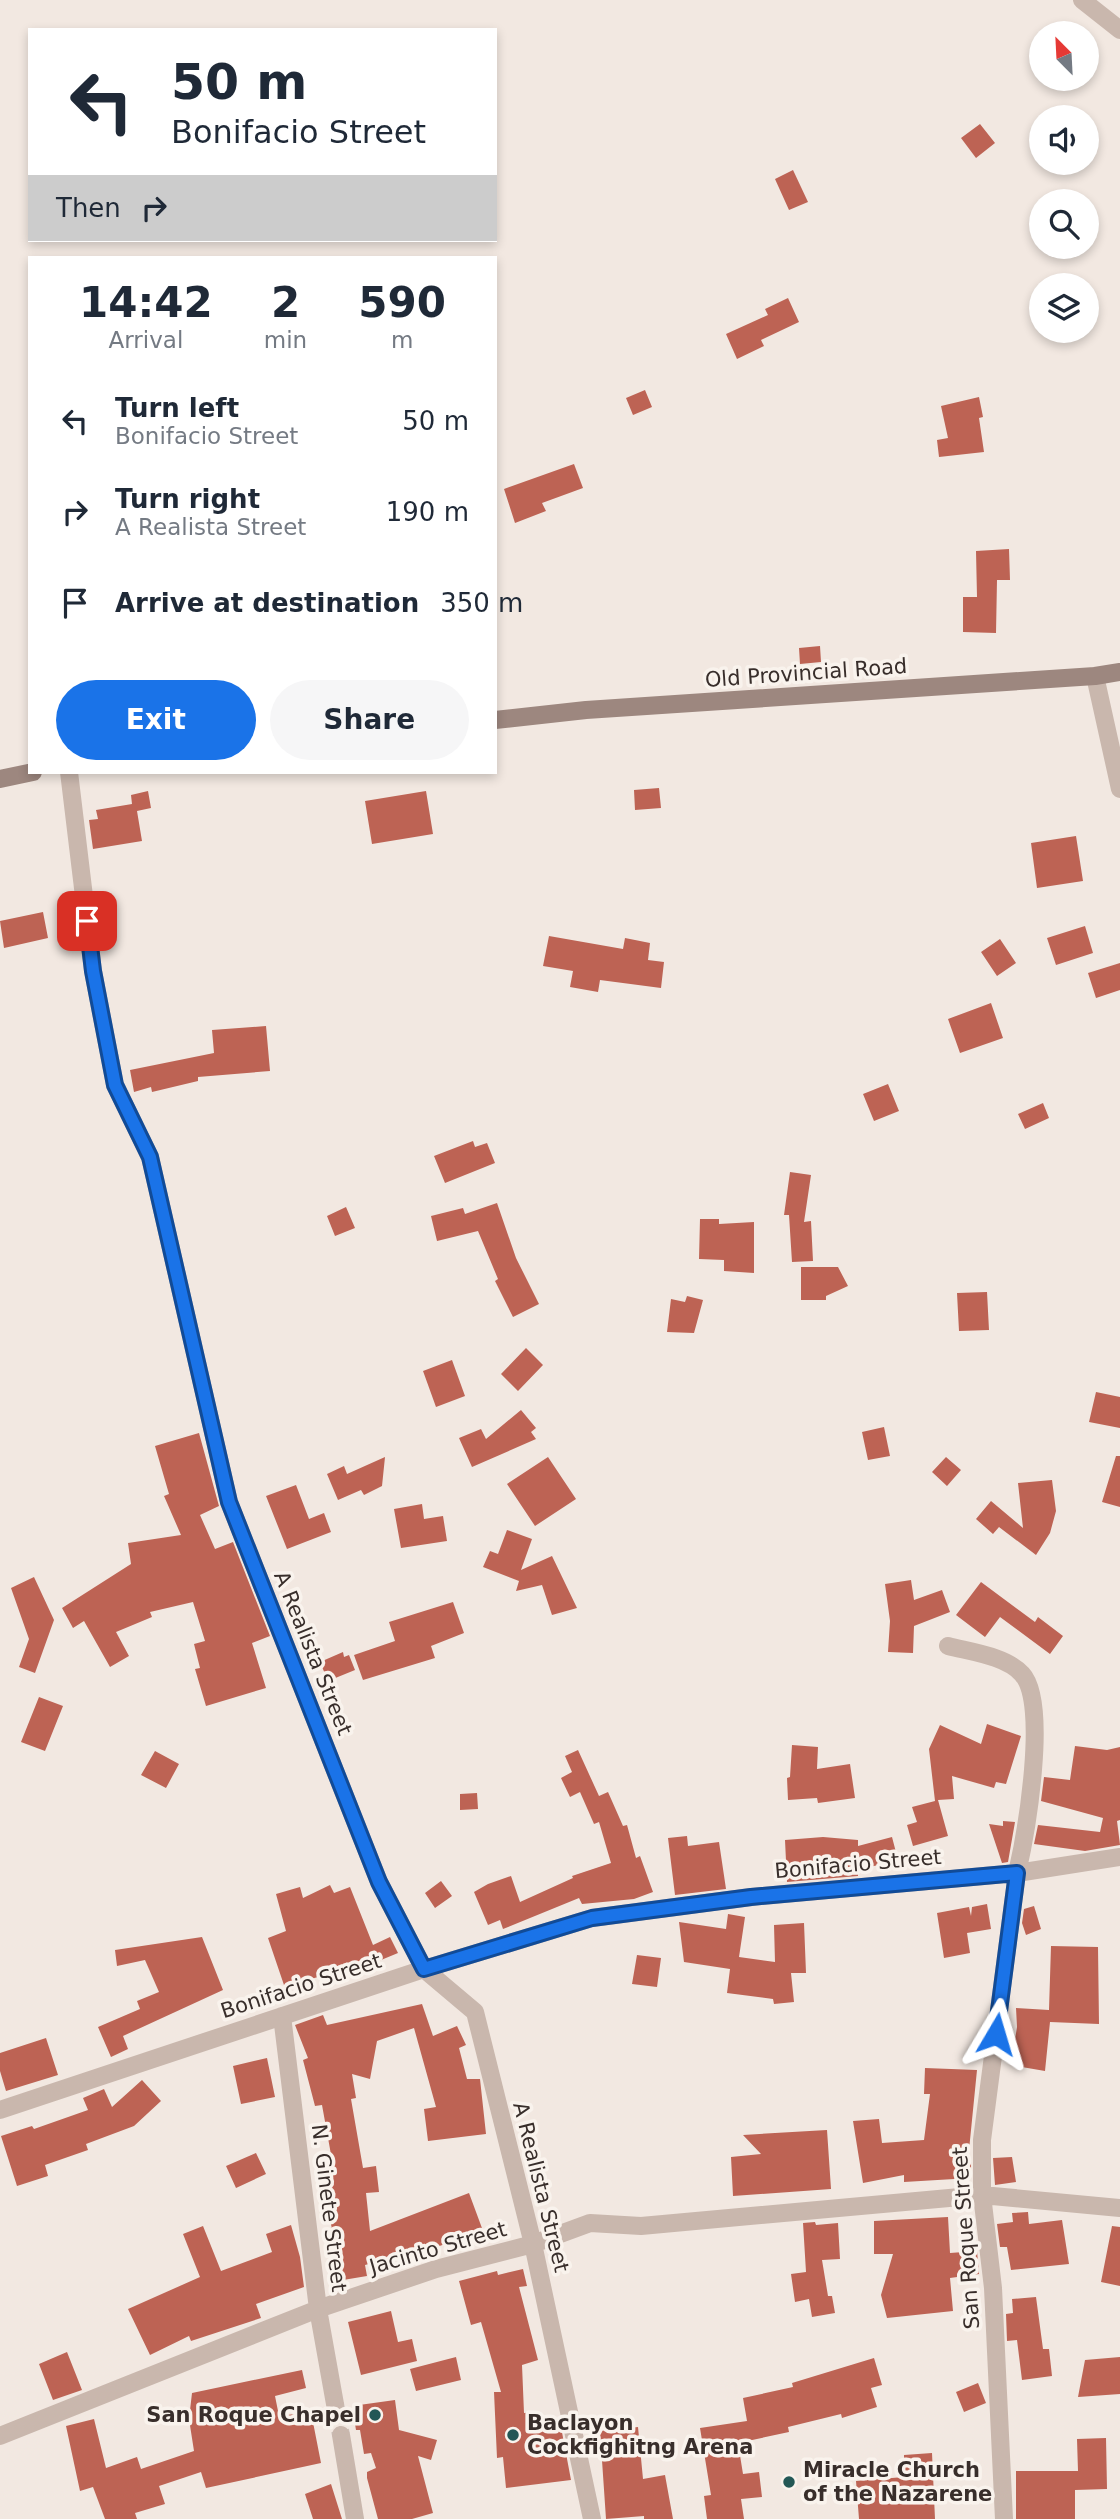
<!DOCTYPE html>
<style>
:root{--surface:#fff;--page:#f6f6f7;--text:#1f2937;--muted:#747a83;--accent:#1a73e8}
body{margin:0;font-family:"DejaVu Sans",sans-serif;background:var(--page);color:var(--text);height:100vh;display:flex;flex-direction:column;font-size:26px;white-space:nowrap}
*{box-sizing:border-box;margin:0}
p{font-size:23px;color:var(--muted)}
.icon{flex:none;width:38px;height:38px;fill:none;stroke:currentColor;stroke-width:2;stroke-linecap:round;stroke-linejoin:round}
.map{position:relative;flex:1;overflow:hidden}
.sheet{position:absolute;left:28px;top:256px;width:469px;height:518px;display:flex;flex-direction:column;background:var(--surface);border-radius:0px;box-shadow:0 4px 10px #0003}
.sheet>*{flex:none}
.top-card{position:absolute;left:28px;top:28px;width:469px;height:214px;border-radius:0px;box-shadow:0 4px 10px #0003;background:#fff;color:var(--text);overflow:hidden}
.needle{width:46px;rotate:336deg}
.tools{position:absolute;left:1029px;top:21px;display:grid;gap:14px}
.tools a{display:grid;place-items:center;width:70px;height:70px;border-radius:50%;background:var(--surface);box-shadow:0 4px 10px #0003;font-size:35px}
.pin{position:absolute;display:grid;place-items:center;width:60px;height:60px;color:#fff;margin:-30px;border-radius:14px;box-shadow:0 4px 10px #0006}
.me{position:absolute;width:77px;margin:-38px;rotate:7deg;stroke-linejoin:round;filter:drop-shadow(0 0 5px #0008)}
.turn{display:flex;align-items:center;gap:24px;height:147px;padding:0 28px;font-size:32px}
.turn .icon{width:91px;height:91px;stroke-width:2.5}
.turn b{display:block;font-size:49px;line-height:60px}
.then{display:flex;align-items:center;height:66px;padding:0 28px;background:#0003;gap:14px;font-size:26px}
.eta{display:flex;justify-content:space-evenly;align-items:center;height:119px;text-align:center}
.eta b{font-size:42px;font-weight:600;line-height:49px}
.cta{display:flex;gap:14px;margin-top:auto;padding:14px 28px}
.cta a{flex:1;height:80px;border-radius:42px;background:var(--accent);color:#fff;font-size:28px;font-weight:600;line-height:80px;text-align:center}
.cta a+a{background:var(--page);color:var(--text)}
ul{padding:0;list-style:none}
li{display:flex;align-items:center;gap:21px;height:91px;padding:0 28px}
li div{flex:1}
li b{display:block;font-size:26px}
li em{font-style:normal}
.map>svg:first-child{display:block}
.building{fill:#bd6354}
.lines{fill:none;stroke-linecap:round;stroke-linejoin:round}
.street-tunnel{stroke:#cdc3bd;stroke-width:18;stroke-dasharray:18 9;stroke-linecap:butt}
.street{stroke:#c9b7ad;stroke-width:18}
.secondary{stroke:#9d877f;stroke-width:18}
.route-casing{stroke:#114b97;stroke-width:18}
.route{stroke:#1a73e8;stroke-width:12}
.poi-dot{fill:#235755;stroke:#f9f3ed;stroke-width:2.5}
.labels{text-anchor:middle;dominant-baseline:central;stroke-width:7;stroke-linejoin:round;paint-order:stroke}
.street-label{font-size:21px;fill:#382e2b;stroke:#f9f3ed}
.poi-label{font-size:21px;font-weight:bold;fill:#382e2b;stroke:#f9f3ed;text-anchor:start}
</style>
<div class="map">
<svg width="1120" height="2519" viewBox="0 0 1120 2519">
<rect width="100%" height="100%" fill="#f2e8e1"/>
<path class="building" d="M 980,124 L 995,143 L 976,158 L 961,138 Z
M 793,170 L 808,202 L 789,210 L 775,179 Z
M 788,298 L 799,322 L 761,340 L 764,346 L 737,359 L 726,334 L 768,315 L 765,309 Z
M 645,390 L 652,407 L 633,415 L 626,398 Z
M 979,397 L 983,417 L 979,418 L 984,452 L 939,457 L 937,440 L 948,438 L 941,406 Z
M 574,464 L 583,488 L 542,503 L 546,511 L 515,523 L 504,489 Z
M 1009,549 L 1010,580 L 997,580 L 996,633 L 963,632 L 963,597 L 977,597 L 976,551 Z
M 820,646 L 821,662 L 800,664 L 799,648 Z
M 659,788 L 661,808 L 635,810 L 634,790 Z
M 148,791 L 151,808 L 137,811 L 142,841 L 93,849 L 89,820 L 98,819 L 96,810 L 132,804 L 131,795 Z
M 426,791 L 433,834 L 372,844 L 365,801 Z
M 1076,836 L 1083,881 L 1037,888 L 1031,843 Z
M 43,912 L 48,938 L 4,948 L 0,921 Z
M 1085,926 L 1093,953 L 1056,965 L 1047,938 Z
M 549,936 L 623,949 L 625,938 L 650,943 L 648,960 L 664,962 L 661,988 L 600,980 L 598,992 L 570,987 L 573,971 L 543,966 Z
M 1000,939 L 1016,963 L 997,976 L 981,952 Z
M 1120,963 L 1120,990 L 1096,998 L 1088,973 Z
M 991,1003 L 1003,1038 L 960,1053 L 948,1019 Z
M 266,1026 L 270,1071 L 198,1077 L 198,1081 L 152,1092 L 151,1087 L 134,1092 L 130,1070 L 214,1053 L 212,1030 Z
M 888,1084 L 899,1111 L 874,1121 L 863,1094 Z
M 1043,1103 L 1049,1118 L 1025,1129 L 1018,1114 Z
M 473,1141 L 475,1147 L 487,1143 L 495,1163 L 445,1183 L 434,1156 Z
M 790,1172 L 811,1175 L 804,1222 L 811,1221 L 813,1261 L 792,1262 L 789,1215 L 784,1215 Z
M 497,1203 L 516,1258 L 539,1304 L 513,1317 L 495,1281 L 498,1279 L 478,1231 L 437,1241 L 431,1216 L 463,1208 L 465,1214 Z
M 346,1207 L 355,1228 L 335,1236 L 327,1216 Z
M 700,1219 L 719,1219 L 719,1224 L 754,1222 L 754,1273 L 724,1271 L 724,1260 L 699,1259 Z
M 801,1267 L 838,1267 L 848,1286 L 826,1296 L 826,1300 L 801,1300 Z
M 987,1292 L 989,1330 L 959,1331 L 957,1293 Z
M 687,1296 L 703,1300 L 694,1333 L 667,1332 L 671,1299 L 685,1302 Z
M 526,1348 L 543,1365 L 518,1391 L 501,1374 Z
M 452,1360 L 465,1396 L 436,1407 L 423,1371 Z
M 1096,1392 L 1120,1397 L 1120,1428 L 1089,1422 Z
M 521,1410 L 536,1428 L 531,1432 L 536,1439 L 472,1467 L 459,1438 L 481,1429 L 486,1439 Z
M 884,1427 L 890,1456 L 868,1460 L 862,1432 Z
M 199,1433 L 219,1506 L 200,1515 L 215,1549 L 233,1542 L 270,1636 L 252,1643 L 266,1688 L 206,1706 L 195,1669 L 200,1668 L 194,1644 L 205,1641 L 193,1602 L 150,1612 L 152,1617 L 116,1632 L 129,1656 L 110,1667 L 84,1621 L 73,1628 L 62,1608 L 131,1564 L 128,1543 L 181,1535 L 164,1496 L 169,1494 L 155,1446 Z
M 1116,1456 L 1120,1456 L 1120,1507 L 1102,1502 Z
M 385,1457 L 382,1486 L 364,1495 L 361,1490 L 338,1500 L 327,1474 L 344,1466 L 347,1474 Z
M 548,1457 L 576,1499 L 535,1526 L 507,1484 Z
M 946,1457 L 961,1470 L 947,1486 L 932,1472 Z
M 1052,1480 L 1056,1511 L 1050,1533 L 1036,1555 L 999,1527 L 993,1534 L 976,1519 L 991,1501 L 1023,1528 L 1018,1483 Z
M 296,1485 L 309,1519 L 324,1513 L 331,1532 L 287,1549 L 266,1496 Z
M 422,1504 L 424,1519 L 443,1516 L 447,1541 L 401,1548 L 394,1509 Z
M 507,1530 L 532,1539 L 521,1570 L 552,1556 L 577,1608 L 552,1615 L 542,1585 L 516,1591 L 519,1581 L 483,1567 L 490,1551 L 498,1554 Z
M 34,1577 L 54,1620 L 35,1673 L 19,1667 L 29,1639 L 11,1588 Z
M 911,1580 L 914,1600 L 942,1590 L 950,1612 L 914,1626 L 913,1653 L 888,1652 L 890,1621 L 885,1584 Z
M 981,1582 L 1035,1622 L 1038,1617 L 1063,1636 L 1050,1654 L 1000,1617 L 985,1637 L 956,1615 Z
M 453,1602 L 464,1633 L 431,1646 L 435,1658 L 363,1680 L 354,1655 L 395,1641 L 389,1622 Z
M 343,1652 L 344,1657 L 349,1655 L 355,1670 L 328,1681 L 320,1662 Z
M 39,1697 L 63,1706 L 45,1751 L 21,1742 Z
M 987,1724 L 1021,1736 L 1006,1784 L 996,1782 L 994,1788 L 952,1776 L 954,1799 L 938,1800 L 948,1836 L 913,1846 L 907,1825 L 917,1822 L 912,1807 L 935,1801 L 929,1749 L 940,1725 L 981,1744 Z
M 792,1745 L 818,1747 L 817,1769 L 850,1764 L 855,1798 L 818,1803 L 817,1798 L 788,1800 L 787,1778 L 790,1777 Z
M 1075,1746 L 1107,1750 L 1120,1747 L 1120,1820 L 1117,1821 L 1120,1845 L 1085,1851 L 1034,1844 L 1038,1825 L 1100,1832 L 1103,1818 L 1041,1801 L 1044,1777 L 1070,1780 Z
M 578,1750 L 599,1796 L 608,1792 L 623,1826 L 627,1825 L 636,1858 L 640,1856 L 653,1892 L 634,1899 L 582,1904 L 579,1898 L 503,1929 L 500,1920 L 488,1925 L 474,1892 L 488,1884 L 511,1876 L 520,1902 L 573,1878 L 572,1876 L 611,1863 L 599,1822 L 594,1824 L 580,1792 L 570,1797 L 561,1778 L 572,1772 L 565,1756 Z
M 155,1751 L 179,1764 L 166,1788 L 141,1775 Z
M 477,1793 L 478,1809 L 460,1810 L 460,1794 Z
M 1003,1821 L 1015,1822 L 1008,1862 L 1002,1863 L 989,1824 L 1003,1826 Z
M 687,1836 L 688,1846 L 719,1842 L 726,1889 L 675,1895 L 668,1838 Z
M 823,1837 L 858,1840 L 858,1846 L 892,1837 L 898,1860 L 858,1870 L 858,1876 L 787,1882 L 785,1840 Z
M 441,1881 L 452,1896 L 435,1908 L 425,1893 Z
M 330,1885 L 334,1893 L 350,1887 L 373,1945 L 390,1937 L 398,1953 L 352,1972 L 350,1966 L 285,1988 L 268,1938 L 286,1931 L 276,1894 L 300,1887 L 303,1898 Z
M 987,1904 L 991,1929 L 967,1933 L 970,1953 L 944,1958 L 937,1913 L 969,1907 L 971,1916 L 972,1907 Z
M 1034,1906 L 1041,1929 L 1026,1935 L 1022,1923 L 1024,1909 Z
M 728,1914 L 745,1917 L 739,1957 L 775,1962 L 774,1925 L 804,1923 L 806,1973 L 791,1973 L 794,2002 L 774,2004 L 773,1999 L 727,1993 L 730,1969 L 684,1962 L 679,1922 L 726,1929 Z
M 202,1937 L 223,1990 L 123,2036 L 128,2049 L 111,2057 L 98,2027 L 140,2009 L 137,2001 L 159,1992 L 145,1960 L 117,1966 L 115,1950 Z
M 1051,1946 L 1098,1947 L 1099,2024 L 1050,2022 L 1045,2071 L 1011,2065 L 1017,2027 L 1016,2008 L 1049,2010 Z
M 637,1955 L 661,1958 L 657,1987 L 632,1984 Z
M 422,2004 L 433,2036 L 457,2026 L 466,2045 L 459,2048 L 467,2079 L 480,2079 L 486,2134 L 428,2141 L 424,2109 L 436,2107 L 414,2028 L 377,2041 L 370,2079 L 352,2074 L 356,2098 L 351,2099 L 363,2168 L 376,2166 L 379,2192 L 366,2193 L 370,2231 L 469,2193 L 486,2239 L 461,2248 L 458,2239 L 408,2258 L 407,2254 L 365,2265 L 367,2276 L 343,2280 L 329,2215 L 324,2172 L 334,2171 L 322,2105 L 315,2106 L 303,2060 L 308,2058 L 295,2025 L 323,2015 L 327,2025 Z
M 46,2038 L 58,2075 L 6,2091 L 0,2071 L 0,2053 Z
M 267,2058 L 275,2097 L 241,2104 L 233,2066 Z
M 925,2068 L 977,2070 L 968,2160 L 971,2160 L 971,2178 L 904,2182 L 904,2175 L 863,2183 L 853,2121 L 879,2119 L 882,2143 L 924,2140 L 930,2094 L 924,2094 Z
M 142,2080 L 161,2101 L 134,2126 L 86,2144 L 88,2150 L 45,2165 L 48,2176 L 17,2186 L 1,2136 L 32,2126 L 34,2129 L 88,2110 L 83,2098 L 104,2089 L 112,2107 Z
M 827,2130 L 831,2189 L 733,2196 L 731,2157 L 761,2154 L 743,2135 Z
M 256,2153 L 266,2174 L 236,2188 L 226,2166 Z
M 1012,2157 L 1016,2182 L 995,2185 L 993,2158 Z
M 1028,2212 L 1029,2224 L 1062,2220 L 1069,2264 L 1011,2270 L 1007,2247 L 1000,2247 L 997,2224 L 1013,2222 L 1012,2213 Z
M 948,2217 L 950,2253 L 977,2251 L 979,2274 L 950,2278 L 953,2311 L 887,2318 L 881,2295 L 893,2254 L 874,2254 L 874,2221 Z
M 815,2222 L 816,2225 L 838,2223 L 840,2259 L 822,2260 L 828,2296 L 832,2296 L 835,2313 L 812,2317 L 809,2299 L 795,2302 L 791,2274 L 806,2272 L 803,2223 Z
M 291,2225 L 300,2257 L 304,2287 L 256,2304 L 261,2318 L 191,2341 L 189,2336 L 150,2355 L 128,2309 L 200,2277 L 183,2234 L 203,2226 L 221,2271 L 272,2252 L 266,2234 Z
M 1112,2226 L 1120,2227 L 1120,2286 L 1101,2282 Z
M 523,2269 L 527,2286 L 519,2287 L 538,2360 L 522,2365 L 524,2413 L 533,2412 L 535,2431 L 561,2427 L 571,2480 L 506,2488 L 503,2457 L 497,2458 L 494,2392 L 501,2392 L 481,2322 L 471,2325 L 459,2281 L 497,2271 L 498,2275 Z
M 1036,2297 L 1043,2349 L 1049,2349 L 1052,2376 L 1022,2380 L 1017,2340 L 1007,2341 L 1006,2314 L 1013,2313 L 1012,2299 Z
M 391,2311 L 398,2342 L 412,2339 L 417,2361 L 361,2375 L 348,2322 Z
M 67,2352 L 82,2390 L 53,2400 L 39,2364 Z
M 456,2357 L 461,2380 L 416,2391 L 410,2369 Z
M 1120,2357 L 1120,2394 L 1078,2397 L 1085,2360 Z
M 874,2358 L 882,2385 L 871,2388 L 877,2407 L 842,2418 L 841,2414 L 788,2427 L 789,2432 L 738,2443 L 743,2474 L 759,2472 L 762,2497 L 741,2499 L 744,2519 L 707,2519 L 704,2496 L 711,2495 L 700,2428 L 747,2421 L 743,2398 L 793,2387 L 792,2383 Z
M 302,2370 L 306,2388 L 275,2396 L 279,2416 L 311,2412 L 321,2463 L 206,2488 L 201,2472 L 159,2486 L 165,2504 L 135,2513 L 137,2519 L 105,2519 L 93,2487 L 80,2491 L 66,2426 L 94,2419 L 106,2468 L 137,2457 L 141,2469 L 194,2451 L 189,2419 L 192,2393 Z
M 978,2383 L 986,2403 L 964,2412 L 956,2392 Z
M 395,2400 L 399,2430 L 437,2440 L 431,2460 L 418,2456 L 433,2513 L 412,2519 L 378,2519 L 367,2478 L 367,2472 L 376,2468 L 371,2453 L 364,2454 L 360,2430 L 356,2430 L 352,2406 Z
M 638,2427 L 643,2479 L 665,2475 L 673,2519 L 644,2519 L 644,2516 L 606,2519 L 600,2431 Z
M 1106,2438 L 1107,2489 L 1075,2490 L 1075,2519 L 1016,2519 L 1016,2471 L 1078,2471 L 1077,2439 Z
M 932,2453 L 935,2519 L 859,2519 L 856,2481 L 904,2477 L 904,2455 Z
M 331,2484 L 342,2519 L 313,2519 L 305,2494 Z"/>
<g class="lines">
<path class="street-tunnel" d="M 335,2404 L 341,2435"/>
<path class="street" d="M 1082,0 L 1120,30
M 1095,676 L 1120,789
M 69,772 L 93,971 L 115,1085 L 150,1157 L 229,1502 L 379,1882 L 424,1969 L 475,2012 L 533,2244 L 592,2519
M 948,1646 C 971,1652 1006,1656 1022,1674 C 1049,1703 1026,1834 1017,1873 L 982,2140 L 982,2195 L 993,2288 L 1004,2519
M 282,2016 L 318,2309 L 335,2404
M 0,2110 L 424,1969 L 592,1918 L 751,1897 L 1017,1873 L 1120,1857
M 341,2435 L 355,2519
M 0,2436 L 318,2309 L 436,2269 L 533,2244 L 590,2223 L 641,2226 L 982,2195 L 1120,2208"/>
<path class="secondary" d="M 495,720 L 586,710 L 1095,676 L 1120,672
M 0,779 L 33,772"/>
</g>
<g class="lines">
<g class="route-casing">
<path id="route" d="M 87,921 L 93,971 L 115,1085 L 150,1157 L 229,1502 L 379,1882 L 424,1969 L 592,1918 L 751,1897 L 1017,1873 L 996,2034"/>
</g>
<use href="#route" class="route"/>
</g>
<g class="poi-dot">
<circle cx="375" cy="2415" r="7"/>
<circle cx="513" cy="2435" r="7"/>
<circle cx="789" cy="2482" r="7"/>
</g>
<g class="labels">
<g class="street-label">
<text transform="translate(806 673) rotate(-4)">Old Provincial Road</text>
<text transform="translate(313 1653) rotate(68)">A Realista Street</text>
<text transform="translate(858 1864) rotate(-5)">Bonifacio Street</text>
<text transform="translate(301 1986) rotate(-18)">Bonifacio Street</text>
<text transform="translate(541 2187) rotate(76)">A Realista Street</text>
<text transform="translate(329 2208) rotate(83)">N. Ginete Street</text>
<text transform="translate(966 2238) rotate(-94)">San Roque Street</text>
<text transform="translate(438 2248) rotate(-16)">Jacinto Street</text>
</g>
<g class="poi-label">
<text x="361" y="2415" text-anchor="end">San Roque Chapel</text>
<text x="527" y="2423">Baclayon<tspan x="527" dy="24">Cockfighitng Arena</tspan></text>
<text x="803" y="2470">Miracle Church<tspan x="803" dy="24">of the Nazarene</tspan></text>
</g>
</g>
</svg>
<div class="tools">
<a><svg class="needle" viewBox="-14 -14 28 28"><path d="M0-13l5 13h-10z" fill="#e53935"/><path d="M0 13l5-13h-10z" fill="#747a83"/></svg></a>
<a><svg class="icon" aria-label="sound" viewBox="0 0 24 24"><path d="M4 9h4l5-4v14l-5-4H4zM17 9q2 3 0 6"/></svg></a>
<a><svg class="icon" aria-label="search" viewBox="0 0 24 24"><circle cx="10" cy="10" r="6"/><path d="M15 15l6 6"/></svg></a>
<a><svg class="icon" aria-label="layers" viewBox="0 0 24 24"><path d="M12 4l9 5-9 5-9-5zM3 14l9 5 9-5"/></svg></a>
</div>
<div class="pin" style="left:87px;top:921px;background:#d93025"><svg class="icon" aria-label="arrive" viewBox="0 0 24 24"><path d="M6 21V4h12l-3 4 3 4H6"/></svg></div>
<svg class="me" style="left:996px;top:2034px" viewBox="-20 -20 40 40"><path d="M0-17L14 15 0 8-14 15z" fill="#1a73e8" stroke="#fff" stroke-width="4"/></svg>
<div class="top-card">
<div class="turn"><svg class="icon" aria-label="left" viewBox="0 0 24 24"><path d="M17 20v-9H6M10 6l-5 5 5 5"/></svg><div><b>50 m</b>Bonifacio Street</div></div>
<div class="then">Then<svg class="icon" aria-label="right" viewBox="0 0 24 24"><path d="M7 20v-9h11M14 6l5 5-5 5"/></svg></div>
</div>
<section class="sheet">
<div class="eta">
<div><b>14:42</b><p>Arrival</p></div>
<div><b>2</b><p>min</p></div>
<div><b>590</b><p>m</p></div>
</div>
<ul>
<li><svg class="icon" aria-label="left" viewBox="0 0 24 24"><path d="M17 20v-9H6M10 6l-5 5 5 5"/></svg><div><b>Turn left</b><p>Bonifacio Street</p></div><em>50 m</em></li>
<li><svg class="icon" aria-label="right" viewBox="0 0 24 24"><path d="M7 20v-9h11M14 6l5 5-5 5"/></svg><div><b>Turn right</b><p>A Realista Street</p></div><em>190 m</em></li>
<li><svg class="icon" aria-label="arrive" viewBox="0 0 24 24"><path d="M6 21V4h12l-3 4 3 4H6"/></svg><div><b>Arrive at destination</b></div><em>350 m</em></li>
</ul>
<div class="cta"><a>Exit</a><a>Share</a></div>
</section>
</div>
